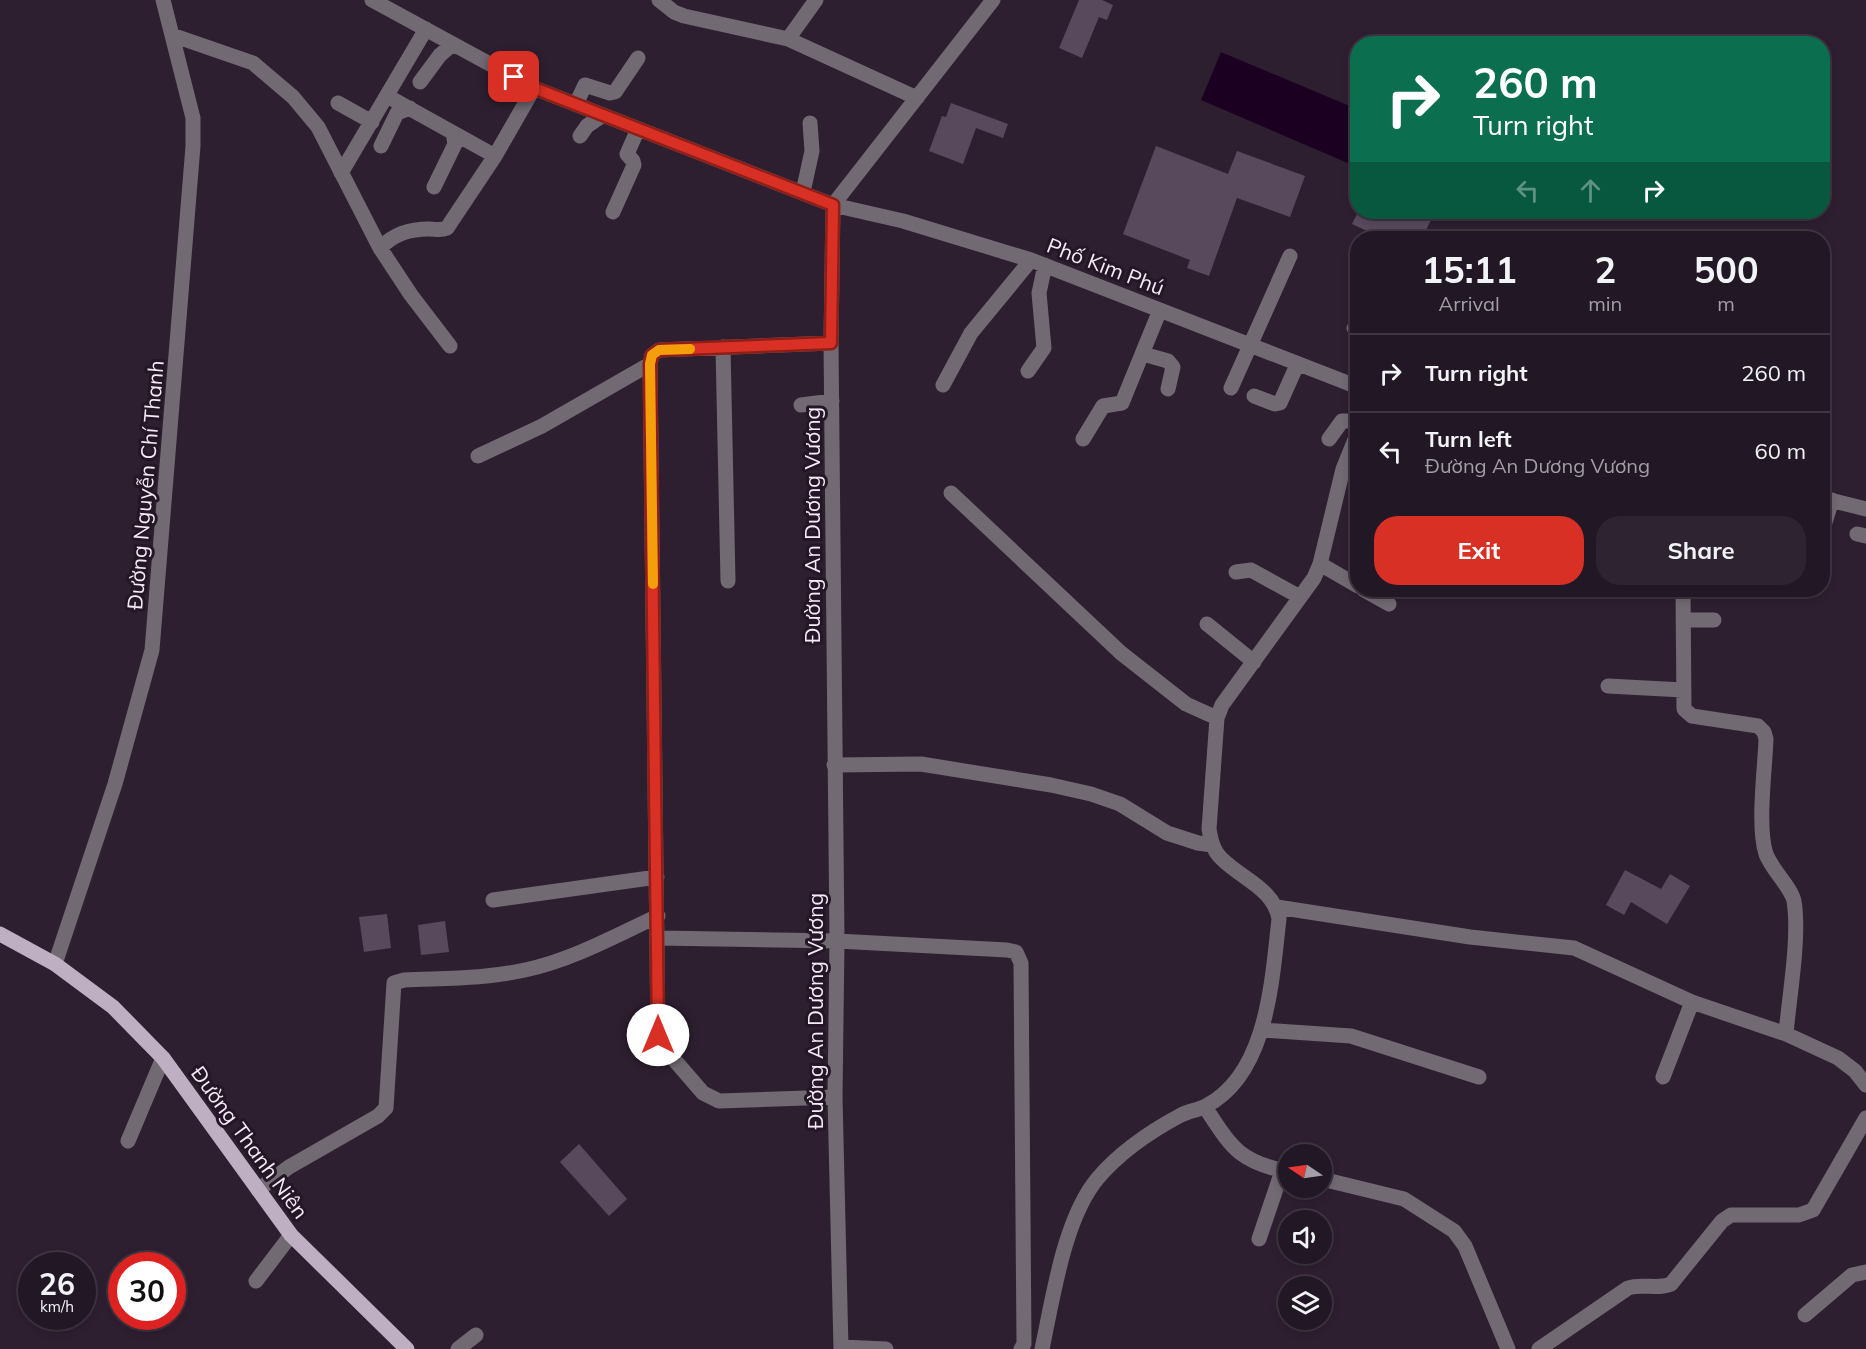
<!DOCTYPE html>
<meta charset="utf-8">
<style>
:root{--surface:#221724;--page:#2e2431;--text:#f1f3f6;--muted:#a29fa6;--line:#3f3641;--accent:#d93025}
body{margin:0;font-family:Mulish,sans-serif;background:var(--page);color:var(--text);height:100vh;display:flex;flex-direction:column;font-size:22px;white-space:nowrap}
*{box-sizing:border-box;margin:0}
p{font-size:20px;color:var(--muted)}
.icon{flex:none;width:33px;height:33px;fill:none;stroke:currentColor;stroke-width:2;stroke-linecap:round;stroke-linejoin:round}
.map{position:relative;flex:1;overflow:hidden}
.side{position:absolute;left:1350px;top:231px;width:480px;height:366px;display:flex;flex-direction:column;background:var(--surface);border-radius:24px;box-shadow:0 3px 9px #0003,0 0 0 2px var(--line)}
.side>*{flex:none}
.banner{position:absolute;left:1350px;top:36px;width:480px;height:183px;border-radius:24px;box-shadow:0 3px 9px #0003,0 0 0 2px var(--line);background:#0b6e4f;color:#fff;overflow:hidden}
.needle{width:39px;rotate:283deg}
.buttons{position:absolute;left:1278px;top:1144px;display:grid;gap:12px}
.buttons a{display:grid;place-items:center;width:54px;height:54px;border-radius:50%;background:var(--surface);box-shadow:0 3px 9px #0003,0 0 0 2px var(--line);font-size:30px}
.speed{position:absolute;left:18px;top:1252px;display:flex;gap:12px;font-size:30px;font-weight:700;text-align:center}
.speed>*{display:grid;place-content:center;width:78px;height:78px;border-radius:50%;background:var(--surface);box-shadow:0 3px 9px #0003,0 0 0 2px var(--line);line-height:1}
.speed small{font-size:15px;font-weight:400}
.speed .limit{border:9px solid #d22;background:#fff;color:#111}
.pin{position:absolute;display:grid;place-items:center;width:51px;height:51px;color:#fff;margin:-26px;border-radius:12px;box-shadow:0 3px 9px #0006}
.me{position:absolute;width:66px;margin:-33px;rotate:0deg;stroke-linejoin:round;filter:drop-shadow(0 0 4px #0008)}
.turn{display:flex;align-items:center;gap:21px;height:126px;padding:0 24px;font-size:27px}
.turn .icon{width:78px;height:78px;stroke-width:2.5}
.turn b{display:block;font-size:42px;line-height:51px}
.lanes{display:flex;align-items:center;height:57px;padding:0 24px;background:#0003;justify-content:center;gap:30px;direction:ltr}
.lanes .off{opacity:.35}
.eta{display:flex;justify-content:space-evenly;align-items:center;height:102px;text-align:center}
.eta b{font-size:36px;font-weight:700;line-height:42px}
.cta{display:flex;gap:12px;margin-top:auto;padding:12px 24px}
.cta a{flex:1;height:69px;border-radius:24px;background:var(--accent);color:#fff;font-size:24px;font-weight:700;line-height:69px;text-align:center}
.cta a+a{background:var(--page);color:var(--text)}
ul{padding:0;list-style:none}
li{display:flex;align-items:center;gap:18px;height:78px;padding:0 24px;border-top:2px solid var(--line)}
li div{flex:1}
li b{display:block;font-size:22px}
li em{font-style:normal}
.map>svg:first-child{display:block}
.water{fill:#1b0022}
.building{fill:#59495d}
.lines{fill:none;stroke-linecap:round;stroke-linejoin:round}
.minor{stroke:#716a73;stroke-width:15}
.major{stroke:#bfafc2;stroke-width:15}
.route-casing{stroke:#8d1f18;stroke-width:15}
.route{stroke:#d93025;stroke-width:10}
.slow{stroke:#f59e0b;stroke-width:10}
.labels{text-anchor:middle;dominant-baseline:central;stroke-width:6;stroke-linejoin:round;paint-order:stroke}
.street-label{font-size:21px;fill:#f5ebf7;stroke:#241626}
</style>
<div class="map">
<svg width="1866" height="1349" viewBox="0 0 1866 1349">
<rect width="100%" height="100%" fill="#2e1f30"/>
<path class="water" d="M 1221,52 L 1357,109 L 1357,167 L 1201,100 Z"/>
<path class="building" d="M 1079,0 L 1102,0 L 1113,5 L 1107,20 L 1099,17 L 1082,58 L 1059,48 Z
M 951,103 L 1008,124 L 1003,138 L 976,128 L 963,164 L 929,151 L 942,116 L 946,117 Z
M 1156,146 L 1228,174 L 1237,151 L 1305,176 L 1290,217 L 1237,198 L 1209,276 L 1187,268 L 1190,260 L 1123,234 Z
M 1358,212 L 1435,212 L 1422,238 L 1382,238 L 1352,224 Z
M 1625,870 L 1661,889 L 1670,874 L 1690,886 L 1667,924 L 1631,902 L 1624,915 L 1606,905 Z
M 387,914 L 391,948 L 364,952 L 359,917 Z
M 445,921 L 449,952 L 421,955 L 418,925 Z
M 579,1144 L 627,1199 L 609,1216 L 560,1162 Z"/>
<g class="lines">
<path class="minor" d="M 372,0 L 534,88 L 833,205 L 831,343 L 837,941 L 835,1097 L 841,1349
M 659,0 L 674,12 L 684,16 L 788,39 L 917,98
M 993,0 L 833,205 L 903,221 L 1031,260 L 1358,387
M 172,35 L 253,63 L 293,97 L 318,127 L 380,248 L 411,295 L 450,346
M 788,39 L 816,0
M 420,82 L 440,55 L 453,44
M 387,96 L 495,156
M 338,103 L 372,122
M 576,104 L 585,85 L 610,93 L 615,92 L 638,58
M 580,136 L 587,126 L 603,115
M 381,146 L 397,113 L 410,108
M 341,173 L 426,29
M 434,187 L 455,144 L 453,133
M 803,192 L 812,151 L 810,123
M 613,212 L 634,165 L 633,161 L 627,154 L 638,129
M 380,248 C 394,234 409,229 429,229 C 436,229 440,231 447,228 L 495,156 L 534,88
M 1354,328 L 1358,330
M 831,343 L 659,350 L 652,355 L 650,364 L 658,1035 L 664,1048 L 703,1093 L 719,1101 L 835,1097
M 723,347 L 728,581
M 1143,354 L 1168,361 L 1173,367 L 1168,389
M 1028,371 L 1044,348 L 1039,293 L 1045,265
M 943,385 L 971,333 L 1031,260
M 1231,388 L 1290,256
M 1254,396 L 1275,404 L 1280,403 L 1297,365
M 801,405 L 832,401
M 1083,439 L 1103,406 L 1122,403 L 1160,310
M 1329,439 L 1342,421 L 1358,421
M 478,456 L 542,426 L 650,364
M 951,493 L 1121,653 L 1186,704 L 1217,718
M 1822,498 L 1866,509
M 1822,532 L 1832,500
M 1857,534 L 1866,536
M 1320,564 L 1358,586
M 1236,572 L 1251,570 L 1300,597
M 1364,590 L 1389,604
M 1683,590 L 1684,709 L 1692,716 L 1758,726 L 1764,732 L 1766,739 C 1765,769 1757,827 1766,854 C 1772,870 1791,887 1794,901 C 1800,937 1789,997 1786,1034
M 1684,620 L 1714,620
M 1207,624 L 1254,662
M 1608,686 L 1683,690
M 834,765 L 921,764 L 1051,785 L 1091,794 L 1120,804 L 1167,833 L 1198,843 L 1212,845
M 493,900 L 657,877
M 1277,907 L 1470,937 L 1574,948 L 1692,1002 L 1786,1034 L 1838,1058 L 1855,1071 L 1866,1085
M 658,938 L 837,941 L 1007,950 L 1016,952 L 1021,963 L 1024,1344 L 1021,1349
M 55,964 L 115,784 L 152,650 L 193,146 L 193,118 L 163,0
M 1262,1030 L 1351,1036 L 1479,1077
M 1663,1077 L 1692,1002
M 1205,1107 C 1232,1148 1238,1161 1288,1172
M 128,1141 L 163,1058
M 1322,1179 L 1404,1199 L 1454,1231 L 1465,1246 L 1508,1349
M 258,1190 L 289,1167 L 378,1116 L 386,1108 L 394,983 L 404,980 C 444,978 485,979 525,970 C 570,961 617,935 658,916
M 1259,1239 L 1282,1171
M 256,1281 L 291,1235
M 1805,1315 L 1852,1275 L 1866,1272
M 841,1347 L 886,1349
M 458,1349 L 476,1335
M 1042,1349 C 1053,1298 1064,1218 1098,1178 C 1120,1152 1151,1131 1181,1115 C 1189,1111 1198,1110 1206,1106 C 1268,1074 1272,979 1279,919 C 1274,889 1242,879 1222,859 C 1213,851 1211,840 1209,829 L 1217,718 L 1222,705 L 1314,578 L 1320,564 L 1343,469 L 1358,432
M 1539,1349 L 1628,1288 C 1643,1283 1657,1290 1671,1284 L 1722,1221 L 1731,1215 L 1799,1215 L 1813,1210 L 1866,1118"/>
<path class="major" d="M 0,934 L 55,964 L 113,1007 L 163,1058 L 291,1235 L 407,1349"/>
</g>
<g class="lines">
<g class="route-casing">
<path id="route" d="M 514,77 L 534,88 L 833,205 L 831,343 L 659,350 L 652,355 L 650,364 L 658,1035"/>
</g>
<use href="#route" class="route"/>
<path class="slow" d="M 653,584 L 650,364 L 652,355 L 659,350 L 690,349"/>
</g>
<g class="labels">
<g class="street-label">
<text transform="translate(1106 266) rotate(21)">Phố Kim Phú</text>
<text transform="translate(145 485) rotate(-85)">Đường Nguyễn Chí Thanh</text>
<text transform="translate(812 525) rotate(-90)">Đường An Dương Vương</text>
<text transform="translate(815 1011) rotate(-90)">Đường An Dương Vương</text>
<text transform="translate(250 1142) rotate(54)">Đường Thanh Niên</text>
</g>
</g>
</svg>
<div class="buttons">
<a><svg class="needle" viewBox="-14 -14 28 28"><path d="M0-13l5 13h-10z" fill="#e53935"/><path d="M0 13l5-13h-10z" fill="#a29fa6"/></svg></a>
<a><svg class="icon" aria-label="sound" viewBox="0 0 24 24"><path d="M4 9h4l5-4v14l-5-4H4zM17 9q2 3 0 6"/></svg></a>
<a><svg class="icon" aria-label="layers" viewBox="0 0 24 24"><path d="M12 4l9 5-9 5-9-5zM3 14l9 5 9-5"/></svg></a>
</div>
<div class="speed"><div>26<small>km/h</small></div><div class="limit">30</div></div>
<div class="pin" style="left:514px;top:77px;background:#d93025"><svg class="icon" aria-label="arrive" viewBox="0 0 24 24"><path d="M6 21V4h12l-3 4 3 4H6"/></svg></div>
<svg class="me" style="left:658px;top:1035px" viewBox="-20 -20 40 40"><circle r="19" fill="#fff"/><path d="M0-13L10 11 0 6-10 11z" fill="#d93025"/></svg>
<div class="banner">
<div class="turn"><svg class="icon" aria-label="right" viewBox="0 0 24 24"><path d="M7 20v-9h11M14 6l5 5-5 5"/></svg><div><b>260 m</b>Turn right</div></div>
<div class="lanes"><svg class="icon off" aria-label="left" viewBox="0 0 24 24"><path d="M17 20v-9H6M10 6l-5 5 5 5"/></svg><svg class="icon off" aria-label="ahead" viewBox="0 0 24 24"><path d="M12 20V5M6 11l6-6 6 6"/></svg><svg class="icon" aria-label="right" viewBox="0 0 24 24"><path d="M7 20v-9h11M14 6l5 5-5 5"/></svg></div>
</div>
<section class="side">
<div class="eta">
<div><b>15:11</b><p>Arrival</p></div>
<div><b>2</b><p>min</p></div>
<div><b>500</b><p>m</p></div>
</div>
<ul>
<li><svg class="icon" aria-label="right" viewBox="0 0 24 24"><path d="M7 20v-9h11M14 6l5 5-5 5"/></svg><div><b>Turn right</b></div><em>260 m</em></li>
<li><svg class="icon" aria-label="left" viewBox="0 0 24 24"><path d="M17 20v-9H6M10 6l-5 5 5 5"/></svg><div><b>Turn left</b><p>Đường An Dương Vương</p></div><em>60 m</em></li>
</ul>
<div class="cta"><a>Exit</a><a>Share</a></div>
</section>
</div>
